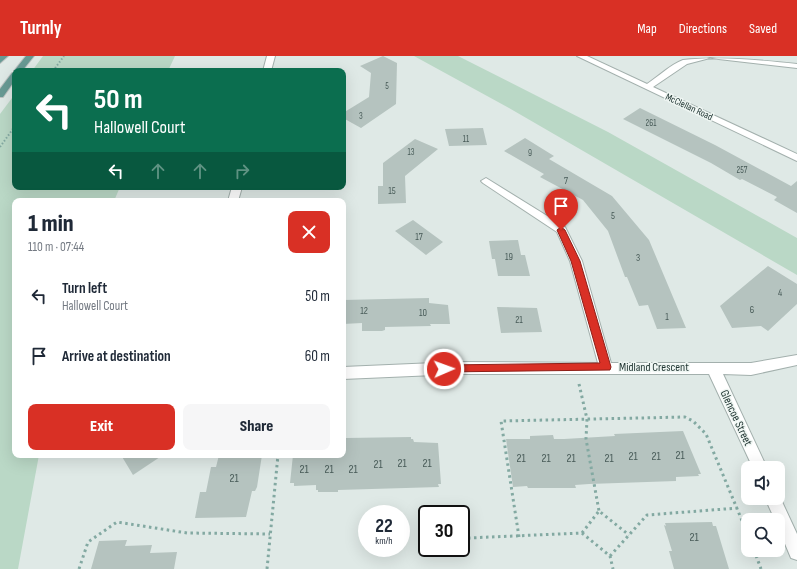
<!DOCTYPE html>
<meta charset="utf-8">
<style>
:root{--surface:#fff;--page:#f6f6f7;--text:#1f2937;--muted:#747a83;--accent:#d93025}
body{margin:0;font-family:"Sofia Sans Condensed",sans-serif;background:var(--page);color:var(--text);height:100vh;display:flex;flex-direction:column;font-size:15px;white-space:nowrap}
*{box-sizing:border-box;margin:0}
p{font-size:13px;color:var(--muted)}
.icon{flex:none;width:22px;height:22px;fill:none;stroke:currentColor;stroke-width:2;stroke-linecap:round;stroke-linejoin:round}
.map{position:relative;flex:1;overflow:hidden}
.details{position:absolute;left:12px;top:142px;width:334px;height:260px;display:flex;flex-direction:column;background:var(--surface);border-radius:8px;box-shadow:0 4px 16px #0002}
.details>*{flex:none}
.hud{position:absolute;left:12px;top:12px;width:334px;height:122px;border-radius:8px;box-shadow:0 4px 16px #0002;background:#0b6e4f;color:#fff;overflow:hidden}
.controls{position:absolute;left:741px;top:405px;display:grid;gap:8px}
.controls a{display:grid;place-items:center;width:44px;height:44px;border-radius:8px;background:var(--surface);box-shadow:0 4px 16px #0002;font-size:20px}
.speed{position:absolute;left:358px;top:449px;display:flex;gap:8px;font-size:20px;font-weight:700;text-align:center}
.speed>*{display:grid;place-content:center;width:52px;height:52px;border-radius:50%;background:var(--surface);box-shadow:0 4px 16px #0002;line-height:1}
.speed small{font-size:10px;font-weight:400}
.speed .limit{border:2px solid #111;border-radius:6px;background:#fff;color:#111}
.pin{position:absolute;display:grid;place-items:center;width:34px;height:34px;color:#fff;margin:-41px -17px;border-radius:50% 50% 50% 0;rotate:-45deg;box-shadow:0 0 4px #0007}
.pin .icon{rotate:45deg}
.me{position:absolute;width:44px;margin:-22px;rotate:88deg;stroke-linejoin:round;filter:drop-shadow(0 0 3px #0008)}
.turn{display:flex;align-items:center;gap:14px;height:84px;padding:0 16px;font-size:18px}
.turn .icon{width:52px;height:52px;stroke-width:2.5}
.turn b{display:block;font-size:28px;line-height:34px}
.lanes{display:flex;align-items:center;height:38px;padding:0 16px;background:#0003;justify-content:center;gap:20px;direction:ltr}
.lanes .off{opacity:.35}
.round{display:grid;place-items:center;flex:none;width:42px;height:42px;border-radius:8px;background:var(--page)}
.overview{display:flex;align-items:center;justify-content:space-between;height:68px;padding:0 16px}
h1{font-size:24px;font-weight:800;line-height:30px}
.primary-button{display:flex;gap:8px;margin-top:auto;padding:8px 16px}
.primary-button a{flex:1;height:46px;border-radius:8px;background:var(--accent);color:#fff;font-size:16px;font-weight:800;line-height:46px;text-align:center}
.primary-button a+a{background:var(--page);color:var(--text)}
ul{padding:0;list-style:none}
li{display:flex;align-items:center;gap:12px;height:60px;padding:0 16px}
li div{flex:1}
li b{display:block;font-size:15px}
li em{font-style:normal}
header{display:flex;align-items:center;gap:24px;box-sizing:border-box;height:56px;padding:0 20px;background:var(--accent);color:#fff}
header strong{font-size:19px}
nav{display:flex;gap:22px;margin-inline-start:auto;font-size:14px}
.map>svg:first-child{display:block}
.green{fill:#bad8c6}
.building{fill:#b5c3bf}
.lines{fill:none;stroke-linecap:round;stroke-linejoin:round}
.minor-casing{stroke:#a3b0ad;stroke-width:2}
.major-casing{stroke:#bdc3c2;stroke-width:2}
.path-far1{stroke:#83a9a2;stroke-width:2;stroke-dasharray:1.5 2;stroke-linecap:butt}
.path{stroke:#83a9a2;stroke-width:3;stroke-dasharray:2.5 3.5;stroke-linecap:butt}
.minor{fill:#fff;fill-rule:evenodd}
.major{fill:#689a94;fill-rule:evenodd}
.route{fill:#d93025;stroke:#8d1f18}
.labels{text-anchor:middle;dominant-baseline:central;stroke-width:3;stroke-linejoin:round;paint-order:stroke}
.far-number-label{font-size:9px;fill:#475a57}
.far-street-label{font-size:10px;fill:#223734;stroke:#eff6f3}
.number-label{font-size:10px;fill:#475a57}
.street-label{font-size:12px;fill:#223734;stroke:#eff6f3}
.near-number-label{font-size:12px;fill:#475a57}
</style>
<header>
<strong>Turnly</strong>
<nav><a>Map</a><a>Directions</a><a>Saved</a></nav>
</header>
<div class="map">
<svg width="797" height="513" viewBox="0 0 797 513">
<rect width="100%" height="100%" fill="#dfe9e6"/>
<path class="green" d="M 43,0 L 175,0 L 168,15 L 32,15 Z
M 414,0 L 458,0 L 608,76 L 797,182 L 797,219 L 509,52 Z
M 15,38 L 15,131 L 120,131 L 114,145 L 15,145 L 15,399 L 39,399 L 18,513 L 0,513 L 0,58 Z"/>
<path class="building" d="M 383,0 L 397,7 L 396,48 L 361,72 L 343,62 L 343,57 L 369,41 L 371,17 L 360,10 Z
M 640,52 L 715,89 L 791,130 L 797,125 L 797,157 L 774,144 L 777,141 L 742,123 L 740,124 L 711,107 L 623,63 Z
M 483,72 L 487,89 L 449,90 L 445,73 Z
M 525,82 L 554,100 L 549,103 L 612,140 L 649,184 L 686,272 L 657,273 L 648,249 L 639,250 L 627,221 L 625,221 L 608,175 L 583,144 L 540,121 L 544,118 L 504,95 Z
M 415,83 L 438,93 L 405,120 L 406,147 L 378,148 L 378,130 L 383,130 L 383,107 Z
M 413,164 L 443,186 L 426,199 L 395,175 Z
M 518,184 L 521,199 L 525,199 L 530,220 L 498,220 L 495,203 L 492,203 L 489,185 Z
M 768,210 L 797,228 L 797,248 L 768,275 L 761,270 L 732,272 L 720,250 Z
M 429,242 L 429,247 L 448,249 L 450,268 L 430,268 L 431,270 L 385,271 L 385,274 L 382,275 L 362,275 L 362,267 L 343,268 L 343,244 Z
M 497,251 L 537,252 L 542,276 L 501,277 Z
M 683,375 L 701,418 L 698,418 L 699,420 L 676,421 L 676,425 L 589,428 L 575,429 L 576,432 L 528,432 L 527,430 L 513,431 L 506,383 L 530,383 L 530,380 L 553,379 L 554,383 L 564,383 L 615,380 L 614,378 Z
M 411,381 L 411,383 L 413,383 L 414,386 L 438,387 L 441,428 L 438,428 L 439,431 L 338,434 L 338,436 L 318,436 L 318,434 L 316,434 L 316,429 L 294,430 L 294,427 L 290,427 L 293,399 L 343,399 L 343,384 L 346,384 L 346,382 Z
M 121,399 L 163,399 L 133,419 Z
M 219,399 L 262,399 L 257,431 L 255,435 L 252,435 L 246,461 L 195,462 L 200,436 L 206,436 L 211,411 L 216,411 Z
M 712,466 L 713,470 L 716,470 L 729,513 L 674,513 L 669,495 L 672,495 L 664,469 L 666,470 L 665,467 Z
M 127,484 L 125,490 L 152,489 L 150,497 L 177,496 L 174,513 L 91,513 L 99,485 Z"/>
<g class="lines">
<g class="minor-casing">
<path id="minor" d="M 267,0 L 275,0 L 271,15 L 263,15 Z
M 577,0 L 587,0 L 647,28 C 658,21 671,8 683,4 C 718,0 761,4 797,8 L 797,12 L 710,2 L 687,8 L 653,31 L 797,98 L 797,105 Z
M 486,122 L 565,171 L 582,205 L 611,307 L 751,307 L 797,299 L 797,309 L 751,319 L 723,318 L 767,412 L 753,412 L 709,318 L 458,318 L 343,323 L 343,311 L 458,306 L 598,307 L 570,205 L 557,176 L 483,127 L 481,125 Z
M 232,131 L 242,131 L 238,145 L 228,145 Z
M 778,437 L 797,478 L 797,504 L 791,502 L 778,471 L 778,464 L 775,464 L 765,442 L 778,442 Z"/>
</g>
<g class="major-casing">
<path id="major" d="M 0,0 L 8,0 L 0,7 Z
M 26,0 L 34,0 L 22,15 L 15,16 L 14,15 Z
M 12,17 L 15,17 L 15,24 L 3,41 L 0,41 L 0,33 Z"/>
</g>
<path class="path-far1" d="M 53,15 L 64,0
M 0,91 L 15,70"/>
<path class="path" d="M 579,328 L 587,363 L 586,383 L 599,455
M 582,477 L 599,455 L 629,479
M 519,481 L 501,365 L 685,361 L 693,365 L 706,378 L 748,479
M 468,482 L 582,477 L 610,500 L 613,513
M 754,494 L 761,513
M 610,500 L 647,459 L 738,452
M 79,513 L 88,486 L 117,466 L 187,477 L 270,478
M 267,513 L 278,399"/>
<use href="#minor" class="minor"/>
<use href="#major" class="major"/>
</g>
<path class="route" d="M 561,171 L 565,174 L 580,205 L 611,311 L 610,314 L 440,316 L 439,313 L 444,309 L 600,307 L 571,205 L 557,174 Z"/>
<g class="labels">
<g class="far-number-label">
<text x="387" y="30">5</text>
<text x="361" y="60">3</text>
<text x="651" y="67">261</text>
<text x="466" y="83">11</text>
<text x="411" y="96">13</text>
<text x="530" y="97">9</text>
<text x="742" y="114">257</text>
</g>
<g class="far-street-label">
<text transform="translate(689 51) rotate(25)">McClellan Road</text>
</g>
<g class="number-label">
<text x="566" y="125">7</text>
<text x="392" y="135">15</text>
<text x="613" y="160">5</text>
<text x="419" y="181">17</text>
<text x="509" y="201">19</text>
<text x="638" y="202">3</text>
<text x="780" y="237">4</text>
<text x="752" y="254">6</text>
<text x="364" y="255">12</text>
<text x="423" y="257">10</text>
<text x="667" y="261">1</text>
<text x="519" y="264">21</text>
</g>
<g class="street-label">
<text x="654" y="311">Midland Crescent</text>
<text transform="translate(736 362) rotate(65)">Glencoe Street</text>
</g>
<g class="near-number-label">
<text x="680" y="399">21</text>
<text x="633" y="400">21</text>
<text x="656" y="400">21</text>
<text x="521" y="402">21</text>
<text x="546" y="402">21</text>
<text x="571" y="402">21</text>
<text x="609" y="402">21</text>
<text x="402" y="407">21</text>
<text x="427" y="407">21</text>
<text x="378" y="408">21</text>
<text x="304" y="413">21</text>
<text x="329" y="413">21</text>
<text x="353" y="413">21</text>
<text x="234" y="422">21</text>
<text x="694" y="481">21</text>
</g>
</g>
</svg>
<div class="controls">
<a><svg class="icon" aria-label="sound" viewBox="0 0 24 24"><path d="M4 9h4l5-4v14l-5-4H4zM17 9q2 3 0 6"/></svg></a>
<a><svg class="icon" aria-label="search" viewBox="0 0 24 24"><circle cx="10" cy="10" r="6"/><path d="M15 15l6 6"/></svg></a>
</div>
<div class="speed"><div>22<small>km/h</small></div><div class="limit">30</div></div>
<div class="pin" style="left:561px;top:174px;background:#d93025"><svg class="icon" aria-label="arrive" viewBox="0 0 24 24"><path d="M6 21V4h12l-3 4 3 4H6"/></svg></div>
<svg class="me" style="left:444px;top:313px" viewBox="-20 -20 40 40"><circle r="17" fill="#d93025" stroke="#fff" stroke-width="3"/><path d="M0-11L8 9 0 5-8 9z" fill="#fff"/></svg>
<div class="hud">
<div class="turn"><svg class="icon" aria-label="left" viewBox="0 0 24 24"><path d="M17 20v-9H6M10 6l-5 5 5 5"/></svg><div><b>50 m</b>Hallowell Court</div></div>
<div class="lanes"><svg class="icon" aria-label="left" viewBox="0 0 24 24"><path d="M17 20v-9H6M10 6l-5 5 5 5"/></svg><svg class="icon off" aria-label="ahead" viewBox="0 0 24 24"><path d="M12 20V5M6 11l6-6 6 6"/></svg><svg class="icon off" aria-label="ahead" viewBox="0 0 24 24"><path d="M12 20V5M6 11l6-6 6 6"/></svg><svg class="icon off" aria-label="right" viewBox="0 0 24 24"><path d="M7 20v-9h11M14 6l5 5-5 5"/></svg></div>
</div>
<section class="details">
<div class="overview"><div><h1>1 min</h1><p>110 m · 07:44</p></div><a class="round" style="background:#d93025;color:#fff"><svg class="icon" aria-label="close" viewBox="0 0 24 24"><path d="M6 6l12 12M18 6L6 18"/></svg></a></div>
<ul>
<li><svg class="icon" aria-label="left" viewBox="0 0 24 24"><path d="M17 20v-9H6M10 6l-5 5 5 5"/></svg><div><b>Turn left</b><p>Hallowell Court</p></div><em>50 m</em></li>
<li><svg class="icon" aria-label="arrive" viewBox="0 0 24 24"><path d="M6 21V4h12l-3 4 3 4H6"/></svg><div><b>Arrive at destination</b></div><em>60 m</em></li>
</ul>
<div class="primary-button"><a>Exit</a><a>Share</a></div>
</section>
</div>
